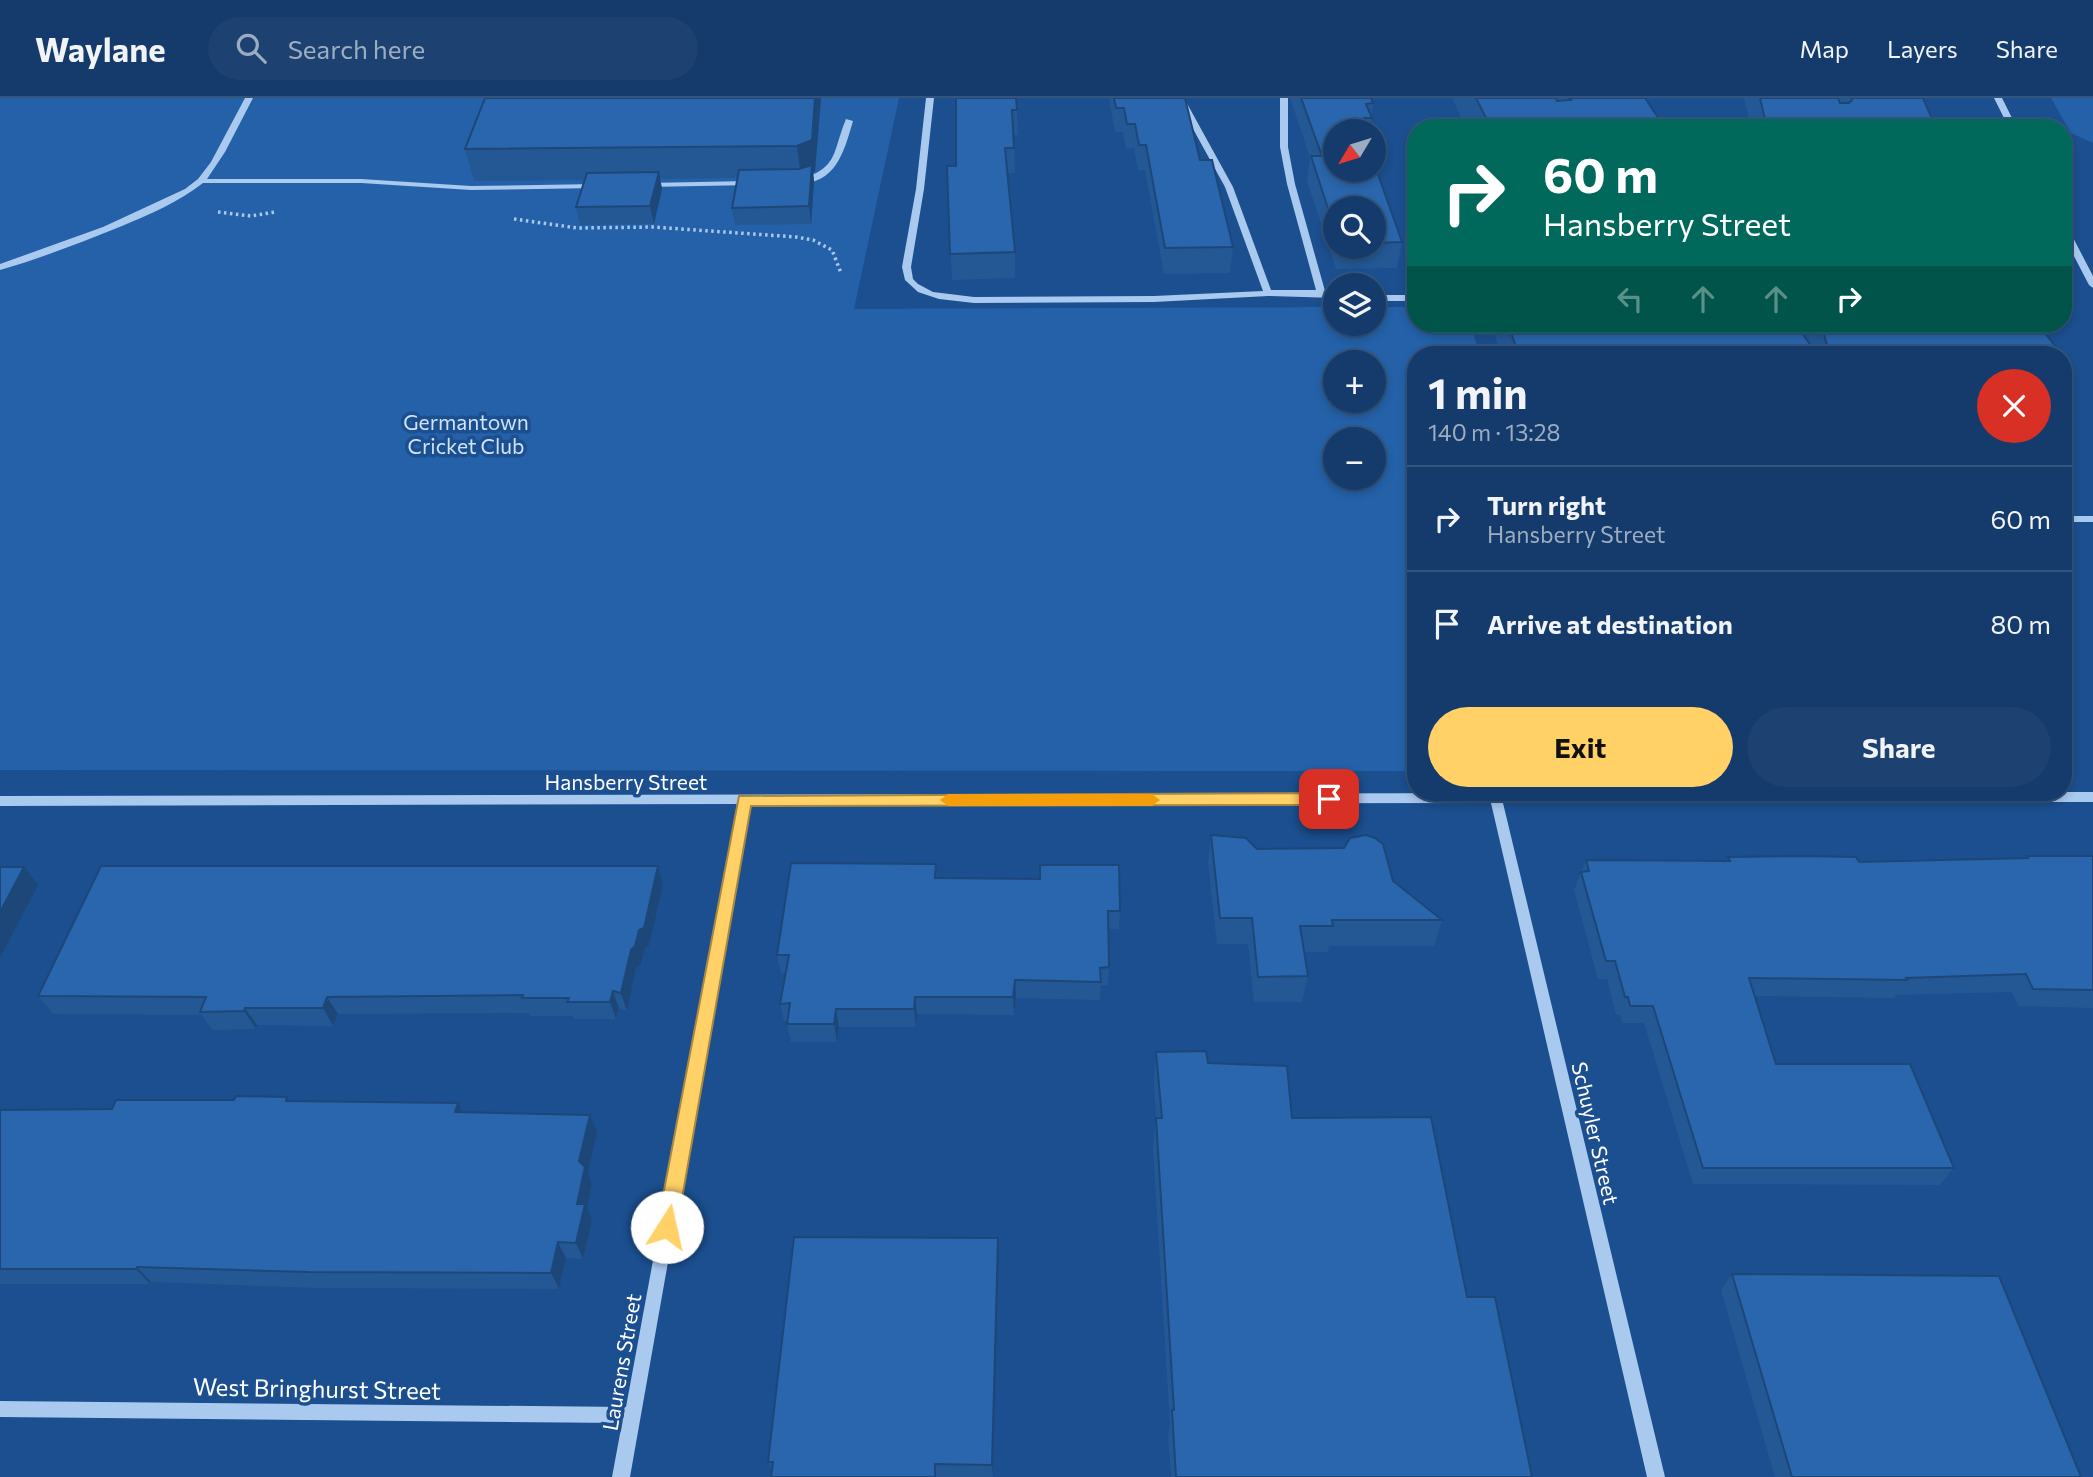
<!DOCTYPE html>
<meta charset="utf-8">
<style>
:root{--surface:#143b6b;--page:#1d4271;--text:#f1f3f6;--muted:#9dadc1;--line:#33557e;--accent:#ffd166}
body{margin:0;font-family:Commissioner,sans-serif;background:var(--page);color:var(--text);height:100vh;display:flex;flex-direction:column;font-size:26px;white-space:nowrap}
*{box-sizing:border-box;margin:0}
p{font-size:23px;color:var(--muted)}
.icon{flex:none;width:38px;height:38px;fill:none;stroke:currentColor;stroke-width:2;stroke-linecap:round;stroke-linejoin:round}
.map{position:relative;flex:1;overflow:hidden}
.details{position:absolute;left:1407px;top:248px;width:665px;height:455px;display:flex;flex-direction:column;background:var(--surface);border-radius:28px;box-shadow:0 4px 10px #0003,0 0 0 2px var(--line)}
.details>*{flex:none}
.banner{position:absolute;left:1407px;top:21px;width:665px;height:214px;border-radius:28px;box-shadow:0 4px 10px #0003,0 0 0 2px var(--line);background:#00695c;color:#fff;overflow:hidden}
.needle{width:46px;rotate:232deg}
.buttons{position:absolute;left:1323px;top:21px;display:grid;gap:14px}
.buttons a{display:grid;place-items:center;width:63px;height:63px;border-radius:50%;background:var(--surface);box-shadow:0 4px 10px #0003,0 0 0 2px var(--line);font-size:35px}
.pin{position:absolute;display:grid;place-items:center;width:60px;height:60px;color:#fff;margin:-30px;border-radius:14px;box-shadow:0 4px 10px #0006}
.me{position:absolute;width:77px;margin:-38px;rotate:10deg;stroke-linejoin:round;filter:drop-shadow(0 0 5px #0008)}
.turn{display:flex;align-items:center;gap:24px;height:147px;padding:0 21px;font-size:32px}
.turn .icon{width:91px;height:91px;stroke-width:2.5}
.turn b{display:block;font-size:49px;line-height:60px}
.lanes{display:flex;align-items:center;height:66px;padding:0 21px;background:#0003;justify-content:center;gap:35px;direction:ltr}
.lanes .off{opacity:.35}
.round{display:grid;place-items:center;flex:none;width:74px;height:74px;border-radius:37px;background:var(--page)}
.head{display:flex;align-items:center;justify-content:space-between;height:119px;padding:0 21px}
h1{font-size:42px;font-weight:700;line-height:52px}
.action{display:flex;gap:14px;margin-top:auto;padding:14px 21px}
.action a{flex:1;height:80px;border-radius:42px;background:var(--accent);color:#111;font-size:28px;font-weight:700;line-height:80px;text-align:center}
.action a+a{background:var(--page);color:var(--text)}
ul{padding:0;list-style:none}
li{display:flex;align-items:center;gap:21px;height:105px;padding:0 21px;border-top:2px solid var(--line)}
li div{flex:1}
li b{display:block;font-size:26px}
li em{font-style:normal}
header{display:flex;align-items:center;gap:42px;box-sizing:border-box;height:98px;padding:0 35px;background:var(--surface);border-bottom:2px solid var(--line)}
header strong{font-size:33px}
nav{display:flex;gap:38px;margin-inline-start:auto;font-size:24px}
.search{width:490px;height:63px;background:var(--page);display:flex;align-items:center;gap:18px;box-sizing:border-box;padding:0 24px;border-radius:38px;color:var(--muted);font-size:26px}
.map>svg:first-child{display:block}
.green{fill:#2461a8;fill-rule:evenodd}
.lines{fill:none;stroke-linecap:round;stroke-linejoin:round}
.path{stroke:#a9c9ee;stroke-width:3.5;stroke-dasharray:2.5 3.5;stroke-linecap:butt}
.minor{fill:#a9c9ee;fill-rule:evenodd}
.wall{fill:#245895;fill-rule:evenodd}
.shaded-wall{fill:#1d4779}
.building{fill:#2a66ad;stroke:#1d4779;stroke-width:2}
.route{fill:#ffd166;stroke:#a68842;stroke-width:2}
.slow{fill:#f59e0b}
.labels{text-anchor:middle;dominant-baseline:central;stroke-width:7;stroke-linejoin:round;paint-order:stroke}
.park-label{font-size:21px;fill:#cfe3fa;stroke:#1b4f8f}
.street-label{font-size:21px;fill:#fff;stroke:#1b4f8f}
.near-street-label{font-size:24px;fill:#fff;stroke:#1b4f8f}
</style>
<header>
<strong>Waylane</strong>
<div class="search"><svg class="icon" aria-label="search" viewBox="0 0 24 24"><circle cx="10" cy="10" r="6"/><path d="M15 15l6 6"/></svg>Search here</div>
<nav><a>Map</a><a>Layers</a><a>Share</a></nav>
</header>
<div class="map">
<svg width="2093" height="1379" viewBox="0 0 2093 1379">
<rect width="100%" height="100%" fill="#1b4f8f"/>
<path class="green" d="M 0,0 L 899,0 L 854,211 L 1335,209 L 1335,226 L 1374,226 L 1374,209 L 1416,209 L 1416,226 L 1470,226 L 1480,257 L 1416,257 L 1416,673 L 0,672 ZM 1335,264 L 1374,264 L 1374,303 L 1335,303 ZM 1335,341 L 1374,341 L 1374,380 L 1335,380 Z
M 2051,0 L 2093,0 L 2093,45 L 2071,35 Z"/>
<g class="lines">
<path class="path" d="M 218,114 L 251,118 L 275,114
M 514,121 L 577,130 L 653,129 L 796,139 L 813,142 L 832,152 L 841,175"/>
<path class="minor" d="M 245,0 L 253,0 L 225,54 L 207,81 L 361,81 L 471,88 L 596,86 L 600,88 L 596,90 L 471,92 L 361,85 L 203,85 C 179,104 150,116 122,128 C 82,144 42,160 0,172 L 0,166 L 103,129 L 185,91 L 198,81 L 211,64 Z
M 926,0 L 934,0 L 924,91 L 911,169 L 913,181 L 918,186 L 933,194 L 974,199 L 1154,198 L 1263,193 L 1225,89 L 1176,0 L 1184,0 L 1233,89 L 1271,192 L 1316,192 L 1287,86 L 1280,49 L 1280,0 L 1288,0 L 1288,49 L 1295,86 L 1325,193 L 1335,194 L 1335,200 L 1268,198 L 1154,204 L 974,205 L 939,201 L 918,194 L 905,182 L 902,169 L 916,91 Z
M 1994,0 L 2002,0 L 2017,30 L 2009,30 Z
M 846,21 L 853,23 C 844,54 836,86 797,86 L 797,82 C 839,71 832,55 846,21 Z
M 750,83 L 754,85 L 753,87 L 646,89 L 642,87 L 646,85 Z
M 2063,126 L 2067,128 L 2093,178 L 2093,190 L 2089,187 L 2063,137 Z
M 1374,197 L 1416,197 L 1416,203 L 1374,203 Z
M 2063,418 L 2093,418 L 2093,424 L 2063,424 Z
M 2093,694 L 2093,704 L 1503,705 L 1665,1379 L 1647,1379 L 1491,705 L 749,706 L 630,1379 L 612,1379 L 622,1325 L 0,1319 L 0,1303 L 626,1309 L 737,706 L 0,708 L 0,698 Z"/>
</g>
<path class="wall" d="M 485,0 L 821,0 L 815,73 L 813,74 L 814,84 L 811,126 L 735,127 L 732,110 L 737,80 L 660,81 L 662,91 L 654,126 L 580,127 L 576,109 L 584,82 L 474,83 L 465,51 Z
M 956,0 L 1017,12 L 1018,37 L 1014,37 L 1015,75 L 1008,75 L 1015,154 L 1015,180 L 952,182 L 947,68 L 956,68 Z
M 1109,0 L 1185,0 L 1200,62 L 1233,149 L 1230,175 L 1164,176 L 1145,72 L 1138,72 L 1134,50 L 1126,51 L 1123,34 L 1115,34 Z
M 1290,0 L 1371,0 L 1373,5 L 1370,33 L 1335,33 L 1402,144 L 1397,170 L 1336,171 L 1307,83 L 1310,59 ZM 1335,110 L 1374,110 L 1374,149 L 1335,149 Z
M 1452,0 L 1645,0 L 1665,30 L 1471,30 L 1469,26 L 1464,26 Z
M 1744,0 L 1923,0 L 1936,30 L 1751,30 Z
M 1491,226 L 1796,226 L 1804,239 L 1801,226 L 2038,226 L 2062,257 L 1501,257 Z
M 1211,737 L 1257,751 L 1393,783 L 1442,822 L 1434,848 L 1329,848 L 1328,854 L 1304,854 L 1308,878 L 1302,904 L 1254,904 L 1248,846 L 1217,846 L 1208,764 Z
M 2027,758 L 2093,758 L 2093,910 L 2019,908 L 2012,894 L 1896,897 L 1894,900 L 1754,898 L 1776,966 L 1954,1070 L 1940,1087 L 1693,1086 L 1644,925 L 1622,925 L 1620,917 L 1616,917 L 1607,881 L 1598,881 L 1574,792 L 1586,762 L 1727,763 L 1728,759 L 1859,764 L 2025,761 Z
M 936,766 L 937,780 L 1120,813 L 1119,831 L 1108,831 L 1109,869 L 1108,887 L 1101,887 L 1100,902 L 1016,900 L 1014,917 L 917,916 L 916,929 L 839,929 L 837,944 L 791,944 L 787,926 L 788,923 L 784,923 L 780,906 L 786,875 L 781,875 L 777,857 Z
M 658,768 L 663,787 L 649,848 L 645,850 L 641,866 L 636,870 L 627,913 L 619,910 L 616,921 L 574,921 L 573,918 L 530,918 L 529,915 L 338,916 L 333,928 L 257,927 L 256,931 L 212,932 L 202,917 L 53,916 L 38,898 Z
M 1156,954 L 1208,965 L 1292,1020 L 1467,1199 L 1532,1379 L 1171,1379 L 1168,1337 L 1170,1327 L 1153,1051 L 1156,1020 L 1154,985 Z
M 290,1003 L 463,1014 L 590,1017 L 597,1034 L 588,1074 L 592,1086 L 587,1110 L 592,1122 L 583,1161 L 566,1160 L 559,1191 L 319,1190 L 151,1184 L 150,1186 L 0,1186 L 0,1012 L 112,1011 Z
M 999,1156 L 993,1379 L 771,1379 L 772,1373 L 768,1364 Z
M 1732,1176 L 2081,1379 L 1775,1379 L 1721,1192 Z"/>
<path class="shaded-wall" d="M 815,0 L 821,0 L 815,73 L 813,74 L 814,84 L 811,126 L 809,108 L 801,79 L 797,48 Z
M 659,74 L 662,91 L 654,126 L 650,108 Z
M 658,768 L 663,787 L 649,848 L 645,850 L 641,866 L 636,870 L 627,913 L 621,895 L 631,852 L 639,832 Z
M 24,769 L 38,787 L 0,860 L 0,814 Z
M 1015,882 L 1016,900 L 1014,917 L 1013,899 Z
M 613,893 L 619,910 L 616,921 L 610,904 Z
M 327,899 L 338,916 L 333,928 L 323,910 Z
M 915,899 L 917,916 L 916,929 L 914,911 Z
M 245,910 L 257,927 L 256,931 L 244,913 Z
M 836,911 L 839,929 L 837,944 L 834,926 Z
M 458,1005 L 467,1022 L 455,1014 Z
M 590,1017 L 597,1034 L 588,1074 L 592,1086 L 587,1110 L 592,1122 L 583,1161 L 576,1145 L 577,1106 L 579,1063 Z
M 998,1140 L 999,1156 L 993,1379 L 992,1367 Z
M 558,1144 L 566,1160 L 559,1191 L 551,1175 Z
M 137,1169 L 151,1184 L 150,1186 L 136,1171 Z"/>
<path class="building" d="M 485,0 L 815,0 L 812,42 L 797,48 L 465,51 Z
M 956,0 L 1016,0 L 1017,12 L 1012,12 L 1014,50 L 1005,50 L 1015,154 L 950,156 L 947,68 L 956,68 Z
M 1114,0 L 1185,0 L 1200,62 L 1212,62 L 1233,149 L 1165,150 L 1146,47 L 1139,47 L 1135,26 L 1127,26 L 1124,10 L 1116,10 Z
M 1301,0 L 1371,0 L 1373,5 L 1366,6 L 1372,20 L 1364,20 L 1369,33 L 1335,33 L 1335,72 L 1374,72 L 1374,65 L 1402,144 L 1374,145 L 1374,110 L 1335,110 L 1335,132 L 1311,58 L 1322,58 Z
M 1476,0 L 1556,0 L 1557,3 L 1571,2 L 1569,0 L 1645,0 L 1665,30 L 1491,30 Z
M 1760,0 L 1838,0 L 1840,5 L 1849,5 L 1852,2 L 1851,0 L 1923,0 L 1936,30 L 1767,30 Z
M 812,67 L 809,108 L 732,110 L 739,72 L 799,71 Z
M 659,74 L 650,108 L 576,109 L 587,75 Z
M 1508,226 L 1796,226 L 1817,257 L 1519,257 Z
M 1821,226 L 2038,226 L 2062,257 L 1830,257 Z
M 1211,737 L 1246,740 L 1257,751 L 1344,750 L 1350,740 L 1366,737 L 1375,740 L 1383,746 L 1393,783 L 1442,822 L 1332,822 L 1333,828 L 1300,828 L 1308,878 L 1258,879 L 1252,820 L 1220,820 Z
M 1804,758 L 1856,759 L 1859,764 L 2028,760 L 2027,758 L 2093,758 L 2093,892 L 2033,891 L 2026,876 L 1906,880 L 1907,882 L 1749,880 L 1776,966 L 1910,966 L 1954,1070 L 1703,1070 L 1653,908 L 1630,908 L 1628,899 L 1625,899 L 1615,863 L 1606,863 L 1581,774 L 1589,773 L 1586,762 L 1730,763 L 1728,759 Z
M 791,765 L 936,766 L 935,780 L 1040,781 L 1040,767 L 1119,767 L 1120,813 L 1108,813 L 1109,869 L 1100,870 L 1101,884 L 1015,882 L 1013,899 L 915,899 L 914,911 L 836,911 L 834,926 L 787,926 L 790,905 L 780,906 L 789,857 L 777,857 Z
M 101,768 L 658,768 L 644,830 L 639,832 L 635,848 L 631,852 L 621,895 L 613,893 L 610,904 L 567,904 L 569,900 L 522,900 L 523,897 L 327,899 L 323,910 L 245,910 L 244,913 L 200,914 L 206,899 L 38,898 Z
M 0,769 L 24,769 L 0,814 Z
M 1206,953 L 1208,965 L 1287,968 L 1292,1020 L 1431,1019 L 1467,1199 L 1495,1199 L 1532,1379 L 1176,1379 L 1172,1312 L 1174,1312 L 1156,1020 L 1162,1020 L 1156,954 Z
M 236,998 L 287,999 L 286,1003 L 458,1005 L 455,1014 L 590,1017 L 579,1063 L 585,1069 L 577,1106 L 585,1106 L 576,1145 L 558,1144 L 551,1175 L 307,1174 L 137,1169 L 136,1171 L 0,1171 L 0,1012 L 112,1011 L 116,1002 L 234,1002 Z
M 794,1139 L 998,1140 L 992,1367 L 935,1366 L 935,1379 L 771,1379 L 773,1364 L 768,1364 Z
M 1732,1176 L 1999,1178 L 2081,1379 L 1792,1379 Z"/>
<path class="route" d="M 1329,695 L 1337,701 L 1329,707 L 751,708 L 677,1129 L 674,1136 L 667,1139 L 660,1136 L 657,1129 L 739,698 Z"/>
<path class="slow" d="M 948,696 L 1152,696 L 1160,702 L 1152,708 L 948,708 L 940,702 Z"/>
<g class="labels">
<g class="park-label">
<text x="466" y="323">Germantown<tspan x="466" dy="24">Cricket Club</tspan></text>
</g>
<g class="street-label">
<text x="626" y="683">Hansberry Street</text>
<text transform="translate(1596 1035) rotate(77)">Schuyler Street</text>
<text transform="translate(621 1264) rotate(-80)">Laurens Street</text>
</g>
<g class="near-street-label">
<text transform="translate(317 1290) rotate(1)">West Bringhurst Street</text>
</g>
</g>
</svg>
<div class="buttons">
<a><svg class="needle" viewBox="-14 -14 28 28"><path d="M0-13l5 13h-10z" fill="#e53935"/><path d="M0 13l5-13h-10z" fill="#9dadc1"/></svg></a>
<a><svg class="icon" aria-label="search" viewBox="0 0 24 24"><circle cx="10" cy="10" r="6"/><path d="M15 15l6 6"/></svg></a>
<a><svg class="icon" aria-label="layers" viewBox="0 0 24 24"><path d="M12 4l9 5-9 5-9-5zM3 14l9 5 9-5"/></svg></a>
<a>+</a>
<a>−</a>
</div>
<div class="pin" style="left:1329px;top:701px;background:#d93025"><svg class="icon" aria-label="arrive" viewBox="0 0 24 24"><path d="M6 21V4h12l-3 4 3 4H6"/></svg></div>
<svg class="me" style="left:667px;top:1129px" viewBox="-20 -20 40 40"><circle r="19" fill="#fff"/><path d="M0-13L10 11 0 6-10 11z" fill="#ffd166"/></svg>
<div class="banner">
<div class="turn"><svg class="icon" aria-label="right" viewBox="0 0 24 24"><path d="M7 20v-9h11M14 6l5 5-5 5"/></svg><div><b>60 m</b>Hansberry Street</div></div>
<div class="lanes"><svg class="icon off" aria-label="left" viewBox="0 0 24 24"><path d="M17 20v-9H6M10 6l-5 5 5 5"/></svg><svg class="icon off" aria-label="ahead" viewBox="0 0 24 24"><path d="M12 20V5M6 11l6-6 6 6"/></svg><svg class="icon off" aria-label="ahead" viewBox="0 0 24 24"><path d="M12 20V5M6 11l6-6 6 6"/></svg><svg class="icon" aria-label="right" viewBox="0 0 24 24"><path d="M7 20v-9h11M14 6l5 5-5 5"/></svg></div>
</div>
<section class="details">
<div class="head"><div><h1>1 min</h1><p>140 m · 13:28</p></div><a class="round" style="background:#d93025;color:#fff"><svg class="icon" aria-label="close" viewBox="0 0 24 24"><path d="M6 6l12 12M18 6L6 18"/></svg></a></div>
<ul>
<li><svg class="icon" aria-label="right" viewBox="0 0 24 24"><path d="M7 20v-9h11M14 6l5 5-5 5"/></svg><div><b>Turn right</b><p>Hansberry Street</p></div><em>60 m</em></li>
<li><svg class="icon" aria-label="arrive" viewBox="0 0 24 24"><path d="M6 21V4h12l-3 4 3 4H6"/></svg><div><b>Arrive at destination</b></div><em>80 m</em></li>
</ul>
<div class="action"><a>Exit</a><a>Share</a></div>
</section>
</div>
